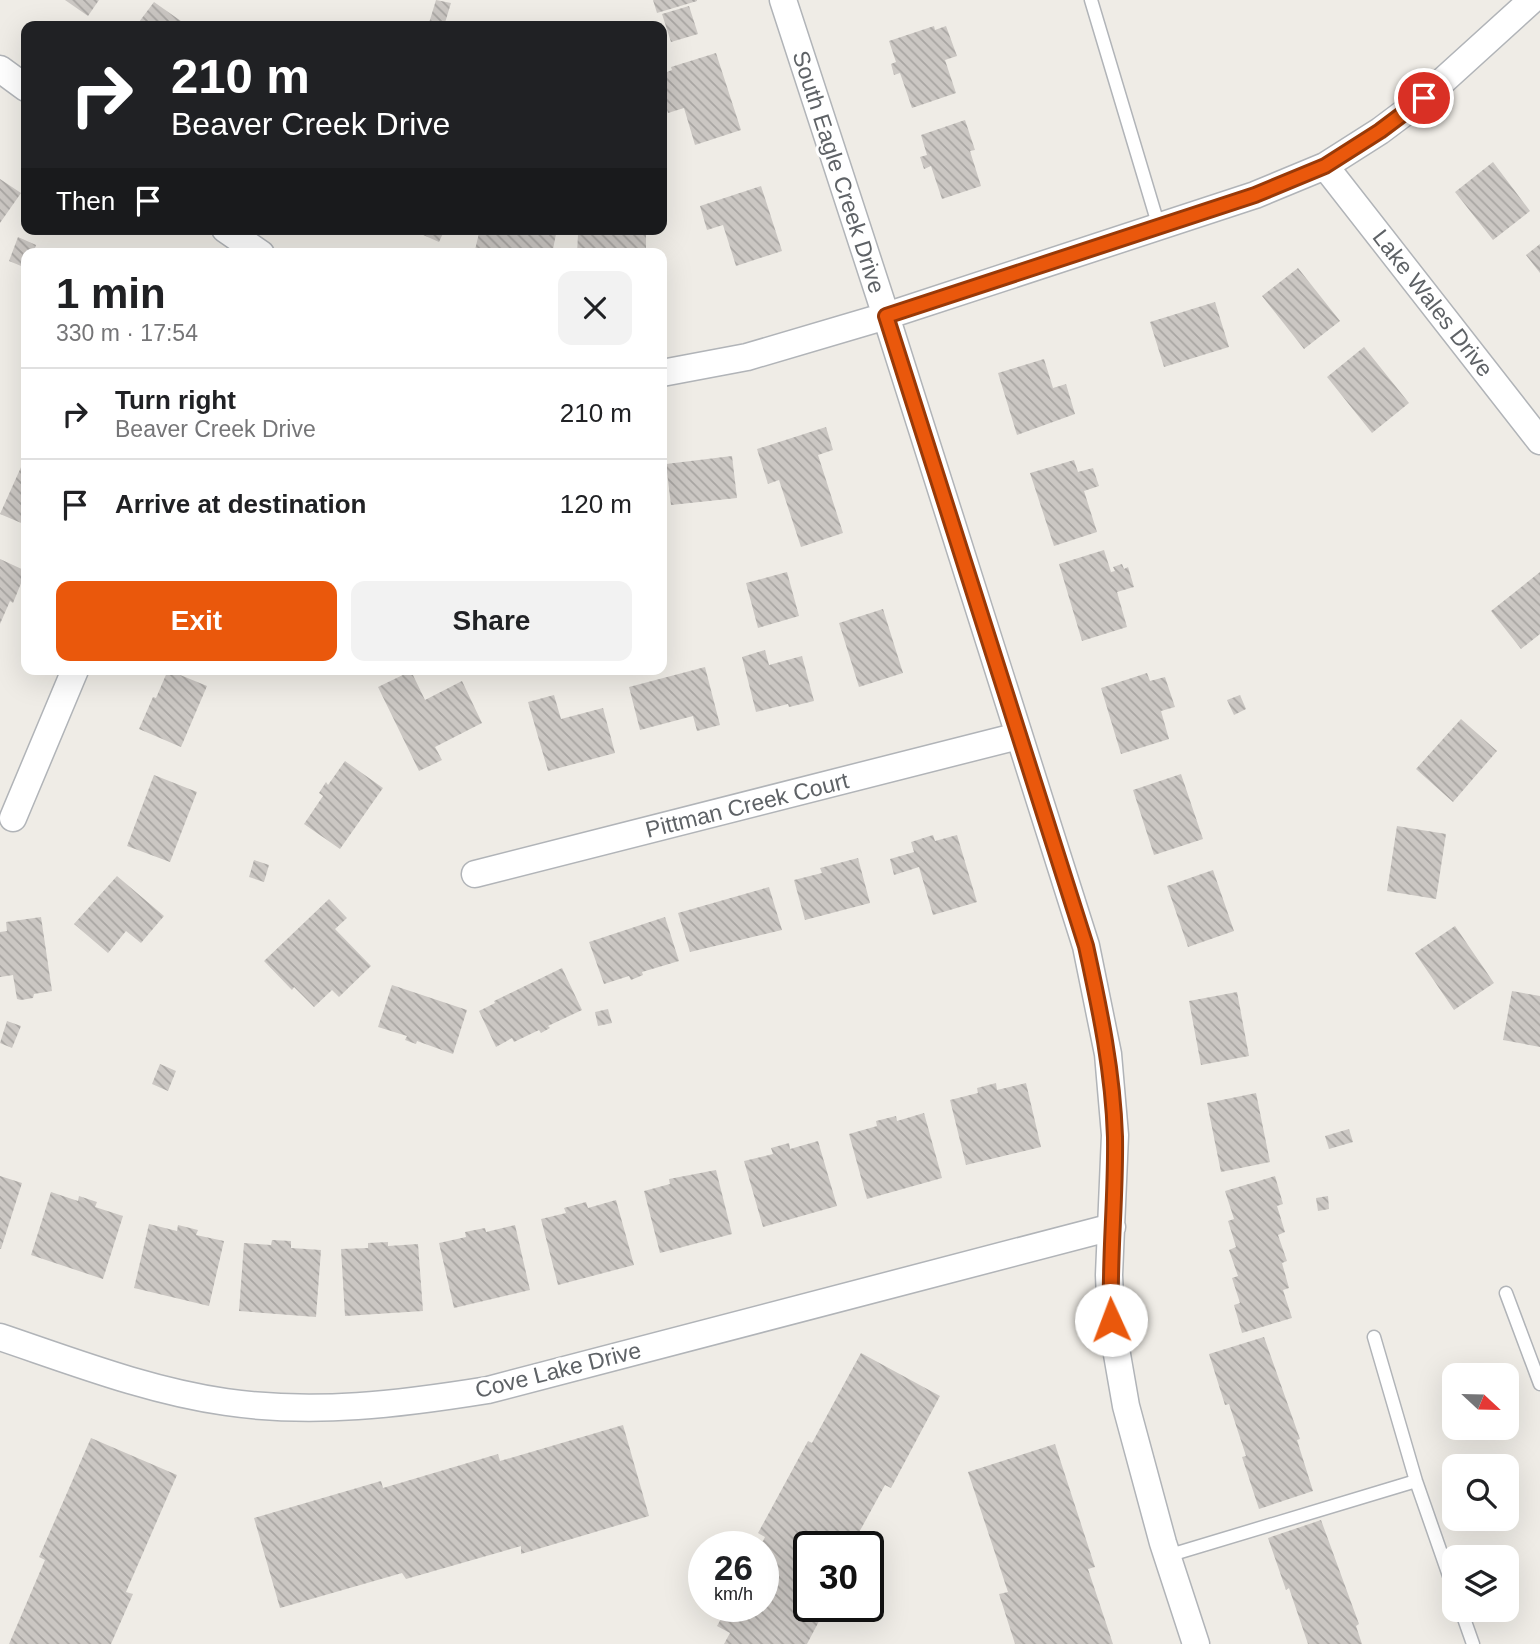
<!DOCTYPE html>
<meta charset="utf-8">
<style>
:root{--surface:#fff;--page:#f2f2f2;--text:#202124;--muted:#757577;--line:#e0e0e0;--accent:#ea580c}
body{margin:0;font-family:Arial,sans-serif;background:var(--page);color:var(--text);height:100vh;display:flex;flex-direction:column;font-size:26px;white-space:nowrap}
*{box-sizing:border-box;margin:0}
p{font-size:23px;color:var(--muted)}
.icon{flex:none;width:38px;height:38px;fill:none;stroke:currentColor;stroke-width:2;stroke-linecap:round;stroke-linejoin:round}
.map{position:relative;flex:1;overflow:hidden}
.side{position:absolute;left:21px;top:248px;width:646px;height:427px;display:flex;flex-direction:column;background:var(--surface);border-radius:14px;box-shadow:0 7px 28px #0002}
.side>*{flex:none}
.guide{position:absolute;left:21px;top:21px;width:646px;height:214px;border-radius:14px;box-shadow:0 7px 28px #0002;background:#202124;color:#fff;overflow:hidden}
.needle{width:46px;rotate:112deg}
.controls{position:absolute;left:1442px;top:1363px;display:grid;gap:14px}
.controls a{display:grid;place-items:center;width:77px;height:77px;border-radius:14px;background:var(--surface);box-shadow:0 7px 28px #0002;font-size:35px}
.speed{position:absolute;left:688px;top:1531px;display:flex;gap:14px;font-size:35px;font-weight:700;text-align:center}
.speed>*{display:grid;place-content:center;width:91px;height:91px;border-radius:50%;background:var(--surface);box-shadow:0 7px 28px #0002;line-height:1}
.speed small{font-size:18px;font-weight:400}
.speed .limit{border:4px solid #111;border-radius:10px;background:#fff;color:#111}
.pin{position:absolute;display:grid;place-items:center;width:60px;height:60px;color:#fff;margin:-30px;border:4px solid #fff;border-radius:50%;box-shadow:0 2px 7px #0007}
.me{position:absolute;width:77px;margin:-38px;rotate:358deg;stroke-linejoin:round;filter:drop-shadow(0 0 5px #0008)}
.turn{display:flex;align-items:center;gap:24px;height:147px;padding:0 35px;font-size:32px}
.turn .icon{width:91px;height:91px;stroke-width:2.5}
.turn b{display:block;font-size:49px;line-height:60px}
.then{display:flex;align-items:center;height:66px;padding:0 35px;background:#0003;gap:14px;font-size:26px}
.round{display:grid;place-items:center;flex:none;width:74px;height:74px;border-radius:14px;background:var(--page)}
.headline{display:flex;align-items:center;justify-content:space-between;height:119px;padding:0 35px}
h1{font-size:42px;font-weight:600;line-height:52px}
.action{display:flex;gap:14px;margin-top:auto;padding:14px 35px}
.action a{flex:1;height:80px;border-radius:14px;background:var(--accent);color:#fff;font-size:28px;font-weight:600;line-height:80px;text-align:center}
.action a+a{background:var(--page);color:var(--text)}
ul{padding:0;list-style:none}
li{display:flex;align-items:center;gap:21px;height:91px;padding:0 35px;border-top:2px solid var(--line)}
li div{flex:1}
li b{display:block;font-size:26px}
li em{font-style:normal}
.map>svg:first-child{display:block}
.building{fill:url(#building-back-hatch)}
.lines{fill:none;stroke-linecap:round;stroke-linejoin:round}
.service-casing{stroke:#b1b4b8;stroke-width:15}
.minor-casing{stroke:#b1b4b8;stroke-width:29}
.service{stroke:#fff;stroke-width:12}
.minor{stroke:#fff;stroke-width:26}
.route-casing{stroke:#983908;stroke-width:18}
.route{stroke:#ea580c;stroke-width:12}
.labels{text-anchor:middle;dominant-baseline:central;stroke-width:6;stroke-linejoin:round;paint-order:stroke}
.street-label{font-size:23px;fill:#5e6266;stroke:#fff}
</style>
<div class="map">
<svg width="1540" height="1644" viewBox="0 0 1540 1644">
<defs>
<pattern id="building-back-hatch" width="6" height="6" patternUnits="userSpaceOnUse" patternTransform="scale(1.75)"><rect width="6" height="6" fill="#cbc7c3"/><path d="M-1 5l2 2M0 0l6 6M5-1l2 2" fill="none" stroke="#a8a5a2"/></pattern>
</defs>
<rect width="100%" height="100%" fill="#efece6"/>
<path class="building" d="M 65,0 L 99,0 L 88,16 Z
M 436,0 L 451,3 L 444,26 L 429,23 Z
M 653,0 L 697,0 L 697,1 L 657,13 Z
M 154,2 L 188,26 L 136,26 Z
M 689,6 L 698,34 L 671,42 L 662,14 Z
M 934,26 L 935,30 L 946,26 L 957,56 L 945,60 L 956,93 L 912,108 L 900,73 L 894,75 L 891,64 L 896,62 L 889,41 Z
M 716,53 L 741,130 L 695,145 L 684,108 L 668,113 L 662,93 L 662,74 L 672,70 L 671,67 Z
M 965,120 L 975,150 L 970,151 L 981,186 L 942,199 L 931,166 L 924,169 L 920,157 L 927,155 L 921,135 Z
M 1493,162 L 1530,211 L 1493,240 L 1455,192 Z
M 0,179 L 21,193 L 0,223 Z
M 761,186 L 782,251 L 736,266 L 723,225 L 707,230 L 700,206 Z
M 403,229 L 445,229 L 439,242 L 412,230 L 410,233 Z
M 480,229 L 557,229 L 552,254 L 474,254 Z
M 578,234 L 646,234 L 646,254 L 577,254 Z
M 18,237 L 36,245 L 33,254 L 26,254 L 26,268 L 9,261 Z
M 1540,244 L 1540,273 L 1526,255 Z
M 1298,268 L 1340,321 L 1304,349 L 1262,296 Z
M 1215,302 L 1229,347 L 1164,367 L 1150,322 Z
M 1364,347 L 1409,403 L 1372,433 L 1327,377 Z
M 1044,359 L 1053,388 L 1066,384 L 1075,414 L 1017,435 L 998,373 Z
M 826,427 L 833,450 L 818,455 L 843,533 L 801,547 L 779,480 L 768,484 L 757,449 Z
M 26,456 L 26,525 L 0,514 Z
M 732,456 L 737,498 L 671,505 L 666,464 Z
M 1074,460 L 1078,472 L 1093,468 L 1099,486 L 1084,491 L 1097,532 L 1054,546 L 1030,473 Z
M 1104,550 L 1111,572 L 1115,571 L 1113,567 L 1122,564 L 1124,569 L 1128,567 L 1134,587 L 1117,592 L 1127,627 L 1082,641 L 1059,564 Z
M 0,559 L 26,571 L 13,603 L 10,601 L 0,624 Z
M 787,572 L 799,616 L 758,628 L 746,583 Z
M 1540,572 L 1540,634 L 1521,649 L 1491,611 Z
M 883,609 L 903,673 L 859,687 L 839,623 Z
M 765,650 L 769,665 L 802,656 L 814,701 L 789,707 L 788,704 L 756,712 L 742,657 Z
M 705,667 L 720,725 L 697,731 L 693,716 L 640,730 L 629,687 Z
M 168,670 L 207,686 L 181,747 L 139,729 L 153,697 L 156,698 Z
M 411,671 L 425,700 L 462,681 L 482,723 L 435,747 L 442,760 L 419,771 L 378,687 Z
M 1147,673 L 1150,681 L 1165,677 L 1175,707 L 1161,711 L 1169,739 L 1121,754 L 1101,688 Z
M 554,695 L 561,719 L 603,708 L 615,753 L 548,771 L 528,702 Z
M 1240,695 L 1246,709 L 1234,715 L 1227,700 Z
M 1461,719 L 1497,751 L 1453,802 L 1416,769 Z
M 345,761 L 383,788 L 340,849 L 304,824 L 323,796 L 319,793 L 326,782 L 328,785 Z
M 1181,774 L 1203,839 L 1154,855 L 1133,790 Z
M 154,775 L 197,792 L 170,862 L 127,846 Z
M 1397,826 L 1446,834 L 1436,899 L 1387,891 Z
M 933,835 L 935,841 L 957,835 L 977,902 L 933,915 L 919,867 L 894,875 L 890,859 L 914,852 L 911,842 Z
M 858,858 L 870,903 L 805,920 L 794,880 L 822,873 L 820,868 Z
M 254,860 L 269,865 L 264,882 L 249,877 Z
M 1213,870 L 1234,931 L 1188,947 L 1167,886 Z
M 117,876 L 164,916 L 141,943 L 126,931 L 108,953 L 74,924 Z
M 769,887 L 782,930 L 690,952 L 678,913 Z
M 329,899 L 347,918 L 335,929 L 371,966 L 339,997 L 332,990 L 314,1007 L 294,987 L 292,990 L 264,961 Z
M 41,917 L 52,991 L 34,994 L 33,998 L 21,1000 L 17,999 L 13,975 L 0,977 L 0,932 L 7,931 L 6,922 Z
M 665,917 L 679,961 L 642,972 L 643,975 L 631,980 L 629,976 L 604,984 L 589,942 Z
M 1455,926 L 1494,983 L 1454,1010 L 1415,953 Z
M 562,968 L 582,1010 L 548,1026 L 550,1028 L 541,1033 L 539,1030 L 514,1042 L 512,1038 L 496,1047 L 479,1011 L 495,1003 L 494,1001 Z
M 392,985 L 467,1010 L 453,1054 L 417,1041 L 416,1044 L 405,1040 L 407,1036 L 378,1027 Z
M 1512,991 L 1540,996 L 1540,1047 L 1503,1040 Z
M 1237,992 L 1249,1056 L 1201,1065 L 1189,1001 Z
M 608,1009 L 612,1023 L 598,1026 L 595,1012 Z
M 7,1021 L 21,1026 L 12,1048 L 0,1043 Z
M 160,1064 L 176,1071 L 168,1091 L 152,1084 Z
M 996,1083 L 997,1090 L 1026,1083 L 1041,1147 L 966,1165 L 950,1100 L 978,1093 L 977,1088 Z
M 1256,1093 L 1270,1162 L 1221,1172 L 1207,1103 Z
M 924,1113 L 942,1178 L 867,1199 L 849,1134 L 877,1126 L 876,1121 L 896,1116 L 897,1121 Z
M 1349,1129 L 1353,1142 L 1329,1149 L 1325,1136 Z
M 818,1141 L 837,1206 L 763,1227 L 744,1161 L 773,1154 L 771,1148 L 789,1143 L 790,1149 Z
M 716,1170 L 732,1234 L 660,1253 L 644,1191 L 670,1184 L 669,1179 Z
M 0,1176 L 22,1183 L 1,1249 L 0,1249 Z
M 1275,1176 L 1283,1204 L 1277,1206 L 1285,1232 L 1278,1235 L 1287,1261 L 1282,1263 L 1289,1288 L 1283,1290 L 1292,1318 L 1242,1333 L 1234,1305 L 1240,1303 L 1232,1278 L 1238,1276 L 1229,1250 L 1236,1247 L 1228,1221 L 1234,1219 L 1225,1191 Z
M 51,1192 L 78,1201 L 79,1196 L 97,1202 L 95,1207 L 123,1216 L 103,1279 L 31,1255 Z
M 1328,1196 L 1329,1209 L 1318,1211 L 1316,1198 Z
M 616,1200 L 634,1265 L 558,1285 L 541,1219 L 566,1213 L 564,1208 L 586,1202 L 588,1208 Z
M 149,1224 L 177,1231 L 178,1225 L 198,1230 L 196,1235 L 224,1241 L 209,1306 L 134,1288 Z
M 515,1225 L 530,1290 L 454,1308 L 439,1243 L 466,1237 L 465,1232 L 485,1228 L 486,1232 Z
M 272,1240 L 291,1241 L 291,1248 L 321,1250 L 316,1317 L 239,1311 L 244,1243 L 271,1245 Z
M 388,1242 L 388,1246 L 418,1244 L 423,1311 L 345,1316 L 341,1249 L 368,1248 L 368,1243 Z
M 1264,1337 L 1300,1439 L 1297,1440 L 1313,1491 L 1259,1509 L 1242,1457 L 1246,1456 L 1229,1404 L 1225,1405 L 1209,1354 Z
M 861,1353 L 940,1396 L 891,1488 L 885,1485 L 851,1547 L 808,1547 L 808,1606 L 827,1606 L 807,1644 L 724,1644 L 730,1633 L 717,1626 L 728,1606 L 763,1606 L 763,1547 L 760,1547 L 765,1537 L 758,1533 L 808,1441 L 812,1443 Z
M 623,1425 L 649,1516 L 521,1554 L 521,1546 L 406,1579 L 402,1573 L 280,1608 L 254,1518 L 381,1481 L 383,1488 L 498,1454 L 500,1461 Z
M 91,1438 L 177,1475 L 126,1592 L 133,1594 L 111,1644 L 9,1644 L 45,1560 L 39,1557 Z
M 1055,1444 L 1095,1567 L 1088,1569 L 1113,1644 L 1015,1644 L 999,1594 L 1008,1592 L 968,1472 Z
M 1321,1520 L 1359,1624 L 1356,1626 L 1362,1644 L 1308,1644 L 1289,1588 L 1286,1590 L 1268,1538 Z"/>
<g class="lines">
<g class="service-casing">
<path id="service" d="M 1091,0 L 1159,227
M 1506,1293 L 1540,1384
M 1374,1337 L 1416,1481 L 1454,1590
M 1167,1556 L 1416,1481
M 1461,1610 L 1473,1644"/>
</g>
<g class="minor-casing">
<path id="minor" d="M 783,0 L 886,316 L 1086,946 L 1108,1054 L 1115,1135 L 1109,1275 L 1111,1320 L 1126,1406 L 1163,1543 L 1196,1644
M 0,69 L 26,88
M 1325,166 L 1540,441
M 225,229 L 261,254
M 662,373 L 747,357 L 886,316 L 1255,195 L 1325,166 L 1380,131 L 1424,98 L 1532,0
M 13,818 L 75,670
M 475,874 L 1018,736
M 0,1337 C 74,1362 149,1391 226,1402 C 314,1415 401,1404 488,1390 L 1112,1227"/>
</g>
<use href="#service" class="service"/>
<use href="#minor" class="minor"/>
</g>
<g class="lines">
<g class="route-casing">
<path id="route" d="M 1111,1320 C 1109,1259 1116,1198 1115,1137 C 1113,1072 1100,1010 1086,946 L 886,316 L 1255,195 L 1325,166 L 1380,131 L 1424,98"/>
</g>
<use href="#route" class="route"/>
</g>
<g class="labels">
<g class="street-label">
<text transform="translate(839 172) rotate(72)">South Eagle Creek Drive</text>
<text transform="translate(1433 303) rotate(52)">Lake Wales Drive</text>
<text transform="translate(747 805) rotate(-14)">Pittman Creek Court</text>
<text transform="translate(558 1370) rotate(-14)">Cove Lake Drive</text>
</g>
</g>
</svg>
<div class="controls">
<a><svg class="needle" viewBox="-14 -14 28 28"><path d="M0-13l5 13h-10z" fill="#e53935"/><path d="M0 13l5-13h-10z" fill="#757577"/></svg></a>
<a><svg class="icon" aria-label="search" viewBox="0 0 24 24"><circle cx="10" cy="10" r="6"/><path d="M15 15l6 6"/></svg></a>
<a><svg class="icon" aria-label="layers" viewBox="0 0 24 24"><path d="M12 4l9 5-9 5-9-5zM3 14l9 5 9-5"/></svg></a>
</div>
<div class="speed"><div>26<small>km/h</small></div><div class="limit">30</div></div>
<div class="pin" style="left:1424px;top:98px;background:#d93025"><svg class="icon" aria-label="arrive" viewBox="0 0 24 24"><path d="M6 21V4h12l-3 4 3 4H6"/></svg></div>
<svg class="me" style="left:1111px;top:1320px" viewBox="-20 -20 40 40"><circle r="19" fill="#fff"/><path d="M0-13L10 11 0 6-10 11z" fill="#ea580c"/></svg>
<div class="guide">
<div class="turn"><svg class="icon" aria-label="right" viewBox="0 0 24 24"><path d="M7 20v-9h11M14 6l5 5-5 5"/></svg><div><b>210 m</b>Beaver Creek Drive</div></div>
<div class="then">Then<svg class="icon" aria-label="arrive" viewBox="0 0 24 24"><path d="M6 21V4h12l-3 4 3 4H6"/></svg></div>
</div>
<section class="side">
<div class="headline"><div><h1>1 min</h1><p>330 m · 17:54</p></div><a class="round"><svg class="icon" aria-label="close" viewBox="0 0 24 24"><path d="M6 6l12 12M18 6L6 18"/></svg></a></div>
<ul>
<li><svg class="icon" aria-label="right" viewBox="0 0 24 24"><path d="M7 20v-9h11M14 6l5 5-5 5"/></svg><div><b>Turn right</b><p>Beaver Creek Drive</p></div><em>210 m</em></li>
<li><svg class="icon" aria-label="arrive" viewBox="0 0 24 24"><path d="M6 21V4h12l-3 4 3 4H6"/></svg><div><b>Arrive at destination</b></div><em>120 m</em></li>
</ul>
<div class="action"><a>Exit</a><a>Share</a></div>
</section>
</div>
